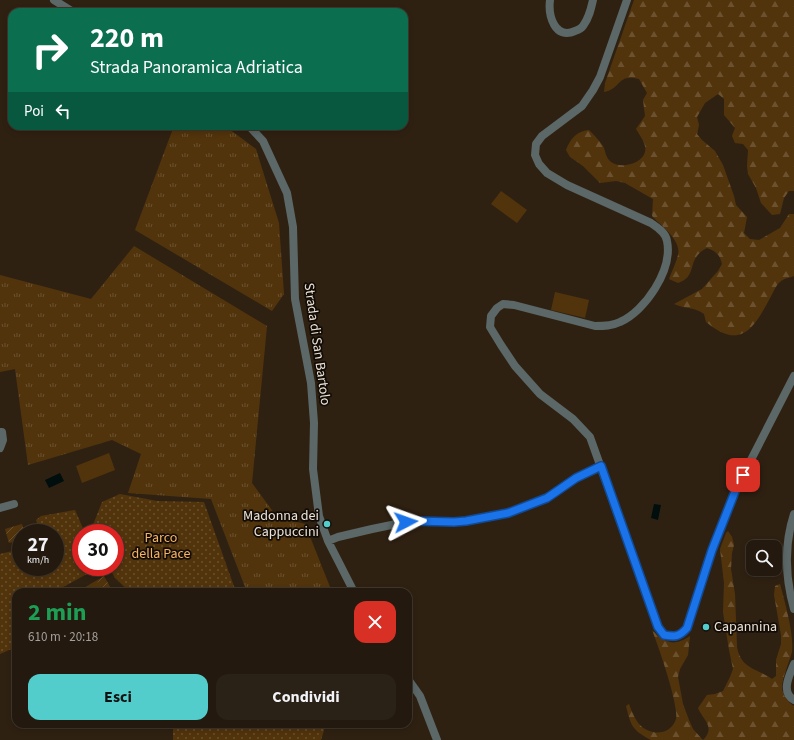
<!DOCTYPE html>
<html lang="it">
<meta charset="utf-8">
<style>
:root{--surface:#23190e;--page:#2b2217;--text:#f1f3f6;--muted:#a3a09e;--line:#40382e;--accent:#53cdcb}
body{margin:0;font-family:"Source Sans 3",sans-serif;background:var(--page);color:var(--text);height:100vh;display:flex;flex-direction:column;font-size:15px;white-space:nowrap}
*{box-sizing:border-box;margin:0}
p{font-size:13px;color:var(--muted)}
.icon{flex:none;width:22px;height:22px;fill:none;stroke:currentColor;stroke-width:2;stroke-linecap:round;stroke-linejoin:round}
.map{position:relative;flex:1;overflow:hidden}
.sheet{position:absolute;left:12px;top:588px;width:400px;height:140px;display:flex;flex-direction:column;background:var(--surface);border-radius:12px;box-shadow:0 2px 6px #0003,0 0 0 1px var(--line)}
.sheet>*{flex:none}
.top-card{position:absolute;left:8px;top:8px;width:400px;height:122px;border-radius:12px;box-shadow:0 2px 6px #0003,0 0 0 1px var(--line);background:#0b6e4f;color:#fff;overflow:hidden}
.fabs{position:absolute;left:746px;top:540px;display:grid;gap:8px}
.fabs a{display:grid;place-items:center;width:36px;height:36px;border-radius:8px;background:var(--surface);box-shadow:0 2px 6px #0003,0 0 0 1px var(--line);font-size:20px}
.speed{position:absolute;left:12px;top:524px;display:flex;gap:8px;font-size:20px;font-weight:700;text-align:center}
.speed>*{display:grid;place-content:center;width:52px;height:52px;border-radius:50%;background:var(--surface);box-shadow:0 2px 6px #0003,0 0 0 1px var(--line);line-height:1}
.speed small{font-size:10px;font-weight:400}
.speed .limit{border:6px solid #d22;background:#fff;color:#111}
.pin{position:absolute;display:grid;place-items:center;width:34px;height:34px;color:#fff;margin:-17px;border-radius:8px;box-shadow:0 2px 6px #0006}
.me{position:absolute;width:44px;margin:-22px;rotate:86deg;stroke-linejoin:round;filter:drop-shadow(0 0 3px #0008)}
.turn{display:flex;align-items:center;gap:14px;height:84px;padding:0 16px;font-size:18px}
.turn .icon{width:52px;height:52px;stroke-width:2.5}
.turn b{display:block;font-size:28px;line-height:34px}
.then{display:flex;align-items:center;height:38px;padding:0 16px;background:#0003;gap:8px;font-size:15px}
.round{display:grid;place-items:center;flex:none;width:42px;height:42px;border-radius:12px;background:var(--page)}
.summary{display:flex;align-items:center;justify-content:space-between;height:68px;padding:0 16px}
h1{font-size:24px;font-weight:700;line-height:30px;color:#1e9e55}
.primary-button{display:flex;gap:8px;margin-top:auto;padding:8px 16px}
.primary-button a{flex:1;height:46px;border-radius:12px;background:var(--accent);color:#111;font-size:16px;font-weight:700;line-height:46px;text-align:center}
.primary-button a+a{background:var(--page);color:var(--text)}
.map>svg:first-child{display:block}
.grass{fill:url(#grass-tufts)}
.forest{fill:url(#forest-firs)}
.park{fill:url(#park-dots)}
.garden{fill:url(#garden-furrows)}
.pitch{fill:#52340c}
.water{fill:#000e0e}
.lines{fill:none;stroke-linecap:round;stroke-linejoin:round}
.minor{stroke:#5b6867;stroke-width:8}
.route-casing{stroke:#114b97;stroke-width:10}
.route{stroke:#1a73e8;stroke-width:7}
.poi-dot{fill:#53cdcb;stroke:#120c06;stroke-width:1.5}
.labels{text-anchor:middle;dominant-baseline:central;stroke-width:3.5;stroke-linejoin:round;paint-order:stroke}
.street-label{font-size:14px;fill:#ece2d8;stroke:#120c06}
.poi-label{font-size:14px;fill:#ece2d8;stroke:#120c06;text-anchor:end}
.park-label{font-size:14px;fill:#f8b363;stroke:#120c06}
</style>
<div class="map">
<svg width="794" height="740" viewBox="0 0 794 740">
<defs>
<pattern id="grass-tufts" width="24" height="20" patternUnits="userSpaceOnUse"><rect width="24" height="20" fill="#52340c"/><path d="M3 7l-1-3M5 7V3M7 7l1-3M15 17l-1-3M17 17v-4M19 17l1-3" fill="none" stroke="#6b512f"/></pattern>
<pattern id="forest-firs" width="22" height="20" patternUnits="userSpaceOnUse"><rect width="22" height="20" fill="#52340c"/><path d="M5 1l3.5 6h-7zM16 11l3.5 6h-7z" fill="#6b512f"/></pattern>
<pattern id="park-dots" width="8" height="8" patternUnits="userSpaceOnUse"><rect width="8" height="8" fill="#52340c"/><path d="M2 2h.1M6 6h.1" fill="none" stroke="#6b512f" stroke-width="1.8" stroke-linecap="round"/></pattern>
<pattern id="garden-furrows" width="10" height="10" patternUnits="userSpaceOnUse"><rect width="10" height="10" fill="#52340c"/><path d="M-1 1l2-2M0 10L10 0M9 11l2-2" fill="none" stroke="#6b512f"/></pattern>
</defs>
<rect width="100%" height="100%" fill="#2f2112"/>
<path class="grass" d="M 174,126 L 225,126 L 256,149 L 279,223 L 284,294 L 272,311 L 135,230 Z
M 134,246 L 267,326 L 252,483 L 277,517 L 305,524 L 332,592 L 247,592 L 211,499 L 128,493 L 141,454 L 112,440 L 28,465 L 15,369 L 0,372 L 0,275 L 91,299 Z"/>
<path class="forest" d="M 634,0 L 794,0 L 794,191 L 789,191 L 784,198 L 780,214 L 772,215 L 761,203 L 756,188 L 748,174 L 747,166 L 748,150 L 743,144 L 735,143 L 732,136 L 735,128 L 724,115 L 724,99 L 718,94 L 705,103 L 697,117 L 699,125 L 697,134 L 702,140 L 715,151 L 723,165 L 734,196 L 736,205 L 747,217 L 744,233 L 750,239 L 759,240 L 780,228 L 789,214 L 794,214 L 794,276 C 789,278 784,278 780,282 C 776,285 773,293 770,298 C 754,328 741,351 706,322 L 704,314 C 695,307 685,309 674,304 L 702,289 L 718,271 L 722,264 C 720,255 716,251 707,248 C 685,259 699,276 678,283 L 669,279 C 672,271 676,263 678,255 C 682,240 660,225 652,216 L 653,199 L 625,183 L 616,181 L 600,183 L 583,166 L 570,157 L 566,150 C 570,139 577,131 589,130 C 594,135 599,140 603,146 C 606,152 605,157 611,162 C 621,169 642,164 645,152 C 647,144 640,136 636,129 L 645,116 L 643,100 L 647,93 L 639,79 C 617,73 621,89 604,92 L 605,83 Z
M 728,531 L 732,537 L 734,545 L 732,553 L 731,569 L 735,594 L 737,647 C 741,669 756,668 772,679 L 776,676 L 776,660 L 781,644 L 781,635 L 774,595 L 775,586 L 780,584 C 785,603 794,633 792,652 C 789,663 782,678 782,688 C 783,696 788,702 794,706 L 794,740 L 651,740 C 632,730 631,726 626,706 L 629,704 C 632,712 635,720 641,726 C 652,736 671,735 676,719 C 679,705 658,645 652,630 C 665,643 674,647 690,636 L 688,655 L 680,669 L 678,677 L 683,704 L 689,720 L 693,729 L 703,740 C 716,727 703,720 698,708 L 707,695 L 715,694 L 723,691 L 730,677 L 733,669 L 729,650 L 723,612 L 724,583 L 720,549 L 726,533 Z"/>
<path class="park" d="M 120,494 L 157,501 L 204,502 L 236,592 L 130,592 L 115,578 L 109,567 L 115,567 L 115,533 L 95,533 L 93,525 L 102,502 Z
M 75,510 L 85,533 L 81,533 L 81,567 L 99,567 L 100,570 L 85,575 L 54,592 L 16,592 L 16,647 L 0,654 L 0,554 L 21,549 L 21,567 L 55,567 L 55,533 L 40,533 L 36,520 L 41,516 Z
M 175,724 L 326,724 L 321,740 L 173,740 L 173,727 Z"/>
<path class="garden" d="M 22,524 L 25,533 L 21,533 L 21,540 L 9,543 L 5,529 Z
M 104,576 L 113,592 L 77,592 Z"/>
<path class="pitch" d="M 501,191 L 527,210 L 517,223 L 491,204 Z
M 555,292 L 589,300 L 585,318 L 551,310 Z
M 109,453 L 115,470 L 82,483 L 76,466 Z
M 100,581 L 106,592 L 86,592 L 85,589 Z"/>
<path class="water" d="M 60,473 L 64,481 L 49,488 L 45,480 Z
M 654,504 L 661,505 L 658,520 L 651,518 Z"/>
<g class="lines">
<path class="minor" d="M 54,0 L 73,12
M 550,0 C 548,16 555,40 575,31 C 578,30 581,29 583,26 C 589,18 591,9 593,0
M 627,0 L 600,77 L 593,90 L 582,106 L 542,136 L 536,144 L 535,155 L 539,164 L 547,173 L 567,185 L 651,223 C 657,227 666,233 667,241 C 673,270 645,311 620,322 C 612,326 604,326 595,326 L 514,305 L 503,304 L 497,308 L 491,316 L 490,327 L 501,345 L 515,366 L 540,394 L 573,419 L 590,437 L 658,627 L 664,635 C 675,637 679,637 687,628 L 712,550 L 736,489 L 794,376
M 249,126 L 263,141 L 287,193 L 293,227 L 295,299 L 311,383 L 314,423 L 313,469 L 319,516 L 328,541 L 354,592
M 0,432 L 2,432 L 3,440 L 0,448
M 0,508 L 14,504
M 794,514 C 784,545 785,577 794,609
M 328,541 L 338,537 L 372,529 L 406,522 L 422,521 L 454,522 L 466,521 L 509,513 L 547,498 L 576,478 L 601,467
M 794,664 C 790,674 780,692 794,700
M 408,679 L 420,696 L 437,740"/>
</g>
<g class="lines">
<g class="route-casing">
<path id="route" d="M 406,522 L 415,521 L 454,522 L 466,521 L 508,513 L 547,498 L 576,478 L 601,466 L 658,627 L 664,635 C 675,637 679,637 687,628 L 712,550 L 736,489 L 743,475"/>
</g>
<use href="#route" class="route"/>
</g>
<g class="poi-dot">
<circle cx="327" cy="524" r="4"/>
<circle cx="706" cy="627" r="4"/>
</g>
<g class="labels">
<g class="street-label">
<text transform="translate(317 344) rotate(82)">Strada di San Bartolo</text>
</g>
<g class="poi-label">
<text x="319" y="516">Madonna dei<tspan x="319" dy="16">Cappuccini</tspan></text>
<text x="714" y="627" text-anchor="start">Capannina</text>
</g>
<g class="park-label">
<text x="161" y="538">Parco<tspan x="161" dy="16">della Pace</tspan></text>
</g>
</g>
</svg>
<div class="fabs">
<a><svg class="icon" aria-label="search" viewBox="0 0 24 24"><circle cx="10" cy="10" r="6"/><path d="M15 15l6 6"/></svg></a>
</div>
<div class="speed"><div>27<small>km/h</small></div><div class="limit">30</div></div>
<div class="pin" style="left:743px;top:475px;background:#d93025"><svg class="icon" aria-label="arrive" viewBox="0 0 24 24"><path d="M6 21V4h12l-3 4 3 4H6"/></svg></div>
<svg class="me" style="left:406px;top:522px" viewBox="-20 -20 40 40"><path d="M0-17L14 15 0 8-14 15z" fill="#1a73e8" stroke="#fff" stroke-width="4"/></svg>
<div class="top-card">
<div class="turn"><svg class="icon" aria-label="right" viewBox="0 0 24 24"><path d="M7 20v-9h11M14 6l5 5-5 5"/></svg><div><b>220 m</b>Strada Panoramica Adriatica</div></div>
<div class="then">Poi<svg class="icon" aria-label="left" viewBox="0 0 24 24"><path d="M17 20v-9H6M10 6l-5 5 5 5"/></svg></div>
</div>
<section class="sheet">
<div class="summary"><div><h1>2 min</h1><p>610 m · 20:18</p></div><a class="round" style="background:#d93025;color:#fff"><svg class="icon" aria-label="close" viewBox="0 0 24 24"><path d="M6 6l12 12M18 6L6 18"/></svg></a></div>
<div class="primary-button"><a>Esci</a><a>Condividi</a></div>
</section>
</div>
